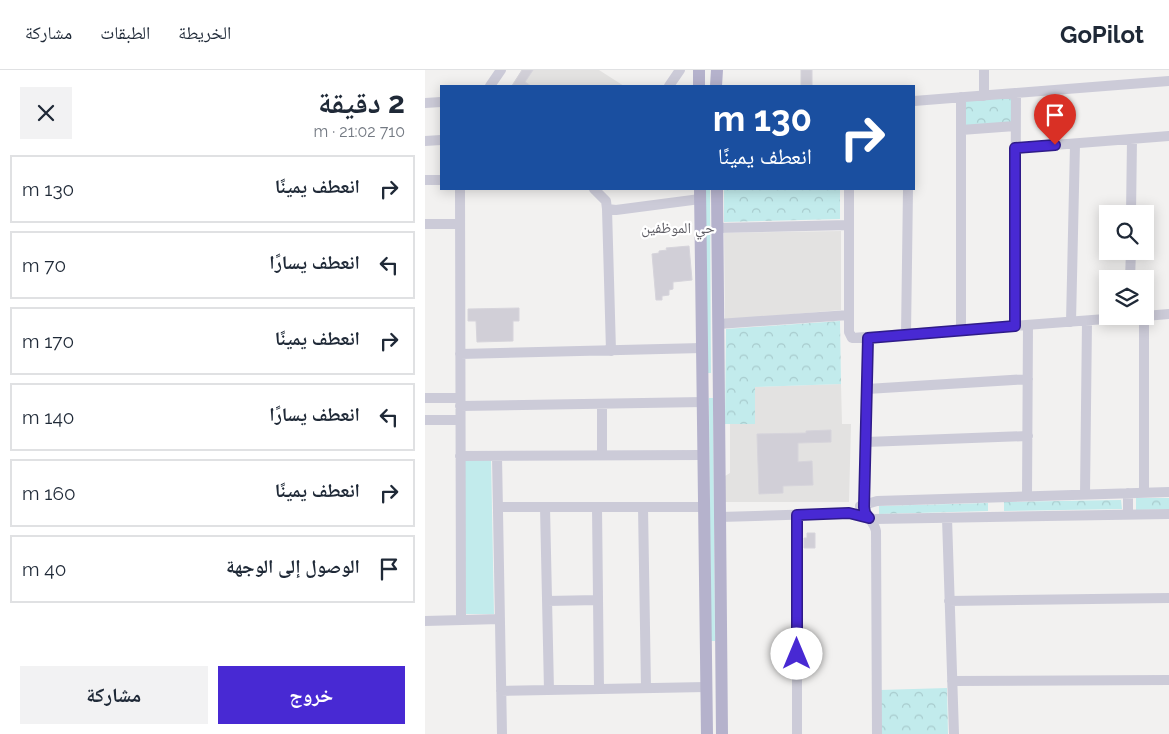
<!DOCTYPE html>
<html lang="ar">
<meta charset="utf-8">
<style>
:root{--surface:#fff;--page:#f2f2f3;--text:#1f2937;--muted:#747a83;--line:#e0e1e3;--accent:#4829d3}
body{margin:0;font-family:Raleway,"Noto Naskh Arabic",sans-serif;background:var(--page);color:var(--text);direction:rtl;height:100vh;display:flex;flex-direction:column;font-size:19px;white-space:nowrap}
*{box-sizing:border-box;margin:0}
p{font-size:16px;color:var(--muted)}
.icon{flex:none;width:28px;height:28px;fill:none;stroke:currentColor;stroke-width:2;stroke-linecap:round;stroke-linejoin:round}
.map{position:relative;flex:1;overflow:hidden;direction:ltr}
.panel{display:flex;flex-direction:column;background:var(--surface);width:425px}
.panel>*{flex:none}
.hud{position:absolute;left:15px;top:15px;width:475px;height:105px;border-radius:0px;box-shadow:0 2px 12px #0003;direction:rtl;background:#1a4fa0;color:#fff;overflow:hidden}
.fabs{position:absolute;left:674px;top:135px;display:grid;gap:10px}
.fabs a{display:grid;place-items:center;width:55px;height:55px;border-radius:0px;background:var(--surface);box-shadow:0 2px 12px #0003;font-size:25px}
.pin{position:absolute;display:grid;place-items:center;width:42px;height:42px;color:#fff;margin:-51px -21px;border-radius:50% 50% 50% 0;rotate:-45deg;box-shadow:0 0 5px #0007}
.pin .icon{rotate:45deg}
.me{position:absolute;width:55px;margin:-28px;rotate:0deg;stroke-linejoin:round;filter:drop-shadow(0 0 4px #0008)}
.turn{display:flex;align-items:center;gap:18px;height:105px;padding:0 20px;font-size:22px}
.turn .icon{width:65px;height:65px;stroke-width:2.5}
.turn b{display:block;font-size:35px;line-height:42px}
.round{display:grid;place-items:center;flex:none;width:52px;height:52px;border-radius:0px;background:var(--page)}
.headline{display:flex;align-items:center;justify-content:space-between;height:85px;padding:0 20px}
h1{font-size:30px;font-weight:700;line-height:38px}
.primary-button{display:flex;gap:10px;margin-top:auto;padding:10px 20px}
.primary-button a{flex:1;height:58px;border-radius:0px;background:var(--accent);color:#fff;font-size:20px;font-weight:700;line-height:58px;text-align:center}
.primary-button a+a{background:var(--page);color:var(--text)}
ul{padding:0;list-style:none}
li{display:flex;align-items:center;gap:15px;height:68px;margin:0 10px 8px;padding:0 10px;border:2px solid var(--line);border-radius:0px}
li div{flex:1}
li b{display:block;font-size:19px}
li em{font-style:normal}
header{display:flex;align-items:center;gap:30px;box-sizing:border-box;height:70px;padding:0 25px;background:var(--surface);border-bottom:1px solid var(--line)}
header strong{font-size:24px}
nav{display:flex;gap:28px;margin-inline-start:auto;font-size:18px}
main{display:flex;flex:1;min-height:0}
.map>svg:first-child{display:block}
.education{fill:#e3e2e1}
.green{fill:#c2ebec}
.forest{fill:url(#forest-crowns)}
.building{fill:#d1cfd7;stroke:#d6d4db}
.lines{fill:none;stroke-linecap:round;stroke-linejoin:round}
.minor{stroke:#cccbd8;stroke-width:10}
.major{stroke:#b5b2cc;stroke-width:12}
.route-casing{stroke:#2f1b89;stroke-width:12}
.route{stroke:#4829d3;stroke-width:9}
.labels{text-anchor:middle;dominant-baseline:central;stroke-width:4.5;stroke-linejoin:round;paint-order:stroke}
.neighbourhood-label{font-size:15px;fill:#5e5d64;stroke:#fff}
</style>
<header>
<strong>GoPilot</strong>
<nav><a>الخريطة</a><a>الطبقات</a><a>مشاركة</a></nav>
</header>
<main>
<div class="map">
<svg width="744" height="664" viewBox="0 0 744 664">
<defs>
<pattern id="forest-crowns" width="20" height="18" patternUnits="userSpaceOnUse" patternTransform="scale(1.25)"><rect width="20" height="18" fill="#c2ebec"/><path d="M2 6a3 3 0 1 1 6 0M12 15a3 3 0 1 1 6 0" fill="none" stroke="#a8cbcd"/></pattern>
</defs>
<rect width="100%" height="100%" fill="#f2f1f0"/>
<path class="education" d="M 97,0 L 174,0 L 199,16 L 86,16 Z
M 416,161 L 416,240 L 300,250 L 299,163 Z
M 416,314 L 417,354 L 426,354 L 424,432 L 300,432 L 300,406 L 305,403 L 305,354 L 330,354 L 330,317 Z"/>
<path class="green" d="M 281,119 L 285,119 L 286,303 L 281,303 Z
M 284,328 L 288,328 L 290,571 L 286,571 Z
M 66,388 L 69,544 L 41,544 L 38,389 Z"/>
<path class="forest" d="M 587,27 L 587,53 L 540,56 L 540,31 Z
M 299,119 L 415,119 L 415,149 L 299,152 Z
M 415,251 L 416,314 L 330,317 L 330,354 L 300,354 L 301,259 Z
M 711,428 L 744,428 L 744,439 L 711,440 Z
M 696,430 L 697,439 L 579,441 L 579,432 Z
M 563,433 L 563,441 L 454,444 L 454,436 Z
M 522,618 L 523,664 L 456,664 L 455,620 Z"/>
<path class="building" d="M 97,0 L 108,0 L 100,12 L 106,16 L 87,16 Z
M 376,0 L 387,0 L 387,15 L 376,15 Z
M 264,176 L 267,210 L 248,212 L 248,219 L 244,220 L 244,225 L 237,226 L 237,230 L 231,230 L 227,184 L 234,183 L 234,181 L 242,180 L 241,178 Z
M 94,238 L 94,251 L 88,251 L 88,271 L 52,272 L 51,251 L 43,251 L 43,239 Z
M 406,360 L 406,372 L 373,373 L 373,392 L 387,391 L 388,415 L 358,416 L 358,423 L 334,424 L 332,364 L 381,363 L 381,361 Z
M 382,463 L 390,463 L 390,478 L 379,478 L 379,468 L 382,468 Z"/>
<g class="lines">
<path class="minor" d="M 559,0 L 559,26
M 65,16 L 76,0
M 244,16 L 255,0
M 536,27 L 536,260
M 489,31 L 744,11
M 0,33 L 16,32
M 536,60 L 590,56
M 0,71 L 16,70
M 590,78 L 744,66
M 0,110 L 16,110
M 35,119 L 36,550
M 169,119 L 181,131 L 182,139 L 191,140 L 275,129
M 424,119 L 424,262 L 427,268 L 720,246
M 182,139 L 186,281
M 706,144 L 707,69
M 0,154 L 35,154
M 292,158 L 424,155
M 705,209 L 706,181
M 720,246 L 744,244
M 646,252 L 650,74
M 293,254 L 424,245
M 590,256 L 591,23
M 481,265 L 483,119
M 443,268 L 439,437 C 440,447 449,451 451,461 L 452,664
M 35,284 L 277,278
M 442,319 L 603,309
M 0,328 L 35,328
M 35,336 L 278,332
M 0,350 L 35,350
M 441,372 L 603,366
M 177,385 L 177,334
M 35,386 L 278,385
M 72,386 L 77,664
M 719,422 L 719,246
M 703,423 L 703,445
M 660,424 L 662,251
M 602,426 L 603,255
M 435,436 L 452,431 L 744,422
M 73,437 L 279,437
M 120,437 L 124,620
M 172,437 L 174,619
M 218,437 L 221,618
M 295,447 L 424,443 L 450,449 L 744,444
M 522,448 L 529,664
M 122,531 L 173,530
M 524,531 L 744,528
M 0,551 L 75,549
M 527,611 L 744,610
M 76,621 L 281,617
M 372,664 L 372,445"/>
<path class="major" d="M 274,0 L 274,16
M 291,16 L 292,0
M 275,119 L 282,664
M 292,119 L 297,664"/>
</g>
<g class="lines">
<g class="route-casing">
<path id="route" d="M 372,584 L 372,445 L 424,443 L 444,448 L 440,443 L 439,437 L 443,268 L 590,256 L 590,78 L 630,75"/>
</g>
<use href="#route" class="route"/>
</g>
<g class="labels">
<g class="neighbourhood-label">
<text x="253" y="158">حي الموظفين</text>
</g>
</g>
</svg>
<div class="fabs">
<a><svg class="icon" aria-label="search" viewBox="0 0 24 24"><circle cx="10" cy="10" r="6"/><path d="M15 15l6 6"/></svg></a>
<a><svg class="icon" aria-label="layers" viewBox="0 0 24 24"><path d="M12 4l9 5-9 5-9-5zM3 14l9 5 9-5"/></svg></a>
</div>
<div class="pin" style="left:630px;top:75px;background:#d93025"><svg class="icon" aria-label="arrive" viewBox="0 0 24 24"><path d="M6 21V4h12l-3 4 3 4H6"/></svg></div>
<svg class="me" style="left:372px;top:584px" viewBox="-20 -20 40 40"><circle r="19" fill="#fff"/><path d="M0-13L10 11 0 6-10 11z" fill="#4829d3"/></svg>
<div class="hud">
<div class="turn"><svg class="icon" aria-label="right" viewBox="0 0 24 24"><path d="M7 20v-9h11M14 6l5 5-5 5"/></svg><div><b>130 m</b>انعطف يمينًا</div></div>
</div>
</div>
<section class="panel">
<div class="headline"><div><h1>2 دقيقة</h1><p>710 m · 21:02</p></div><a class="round"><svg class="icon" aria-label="close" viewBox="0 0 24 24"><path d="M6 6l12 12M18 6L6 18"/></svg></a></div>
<ul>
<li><svg class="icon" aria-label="right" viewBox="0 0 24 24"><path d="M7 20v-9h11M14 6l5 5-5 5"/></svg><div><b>انعطف يمينًا</b></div><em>130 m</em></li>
<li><svg class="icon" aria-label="left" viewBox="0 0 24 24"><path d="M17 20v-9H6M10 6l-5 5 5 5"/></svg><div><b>انعطف يسارًا</b></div><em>70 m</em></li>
<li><svg class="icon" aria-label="right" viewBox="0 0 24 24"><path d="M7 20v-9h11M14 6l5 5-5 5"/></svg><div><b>انعطف يمينًا</b></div><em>170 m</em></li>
<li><svg class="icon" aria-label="left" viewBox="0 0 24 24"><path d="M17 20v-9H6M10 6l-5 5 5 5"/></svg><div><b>انعطف يسارًا</b></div><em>140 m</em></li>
<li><svg class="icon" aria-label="right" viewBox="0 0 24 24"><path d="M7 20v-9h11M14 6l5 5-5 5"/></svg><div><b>انعطف يمينًا</b></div><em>160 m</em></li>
<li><svg class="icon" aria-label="arrive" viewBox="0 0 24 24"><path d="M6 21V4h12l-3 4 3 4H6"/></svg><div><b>الوصول إلى الوجهة</b></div><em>40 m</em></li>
</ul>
<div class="primary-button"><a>خروج</a><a>مشاركة</a></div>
</section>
</main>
